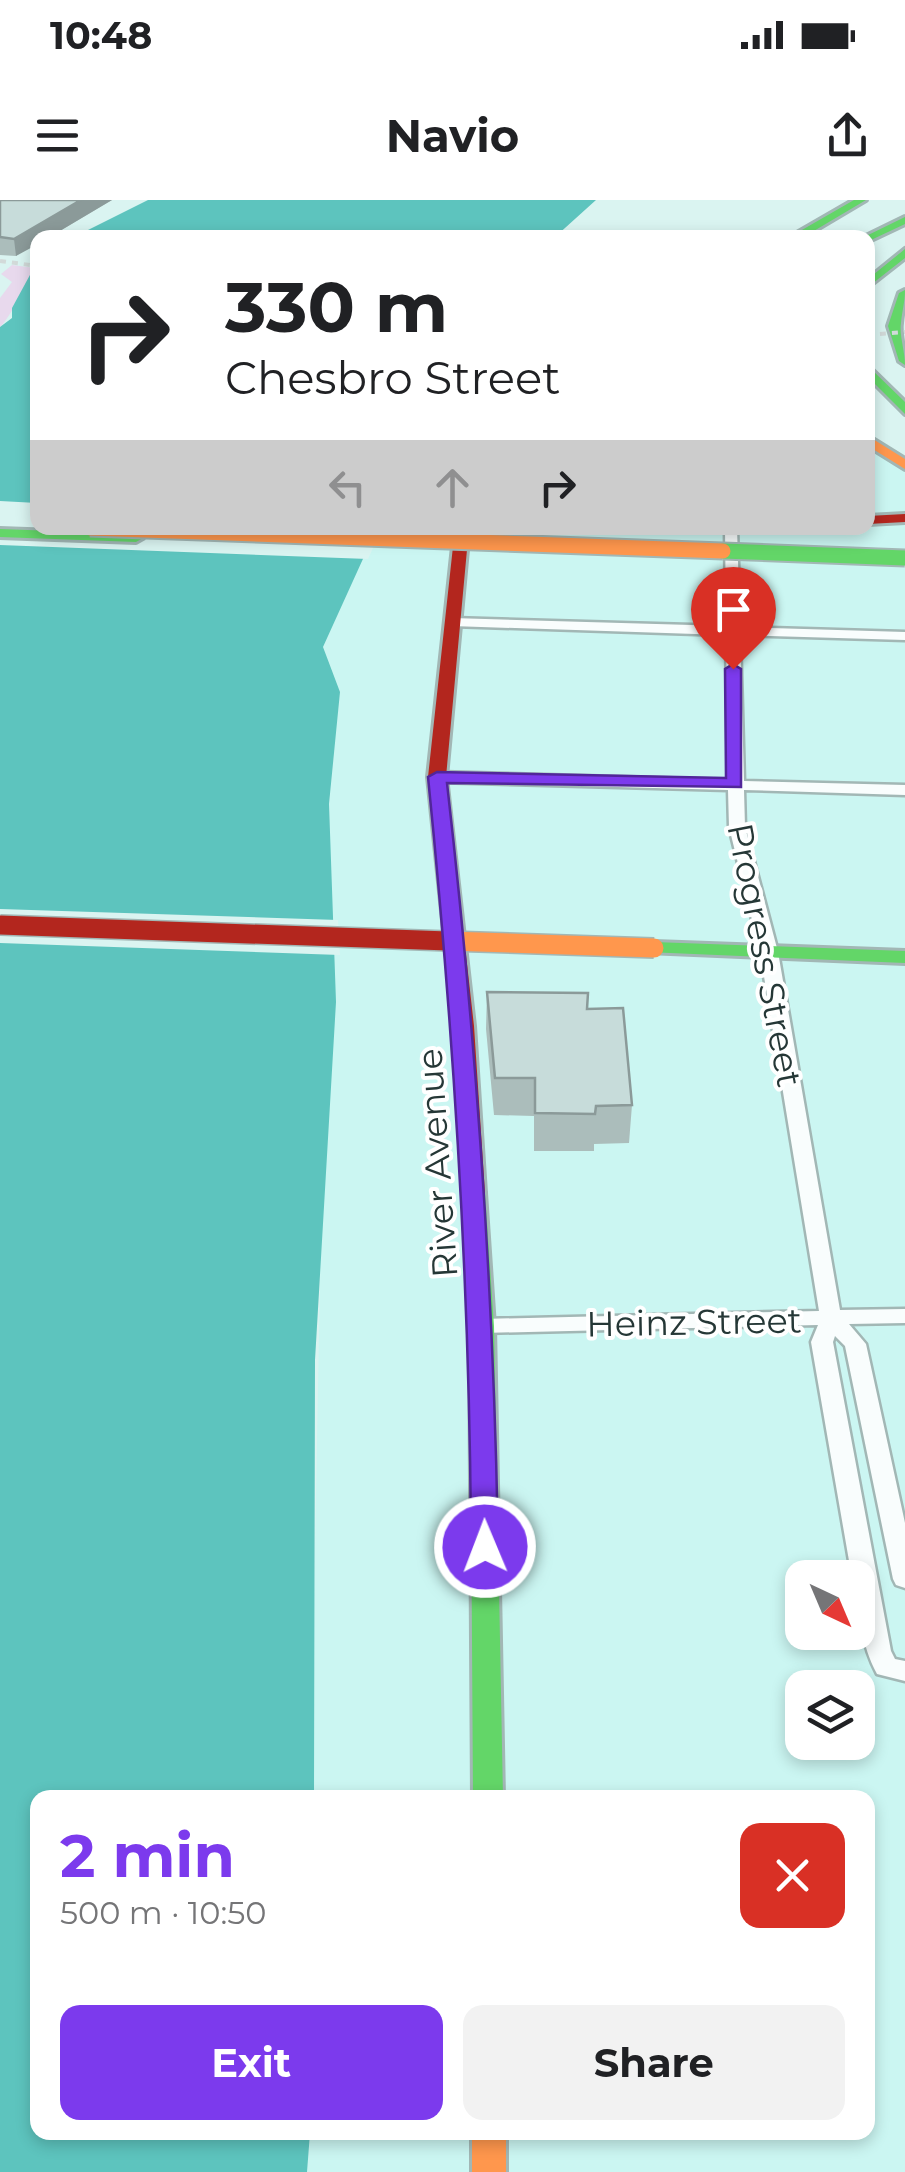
<!DOCTYPE html>
<meta charset="utf-8">
<style>
:root{--surface:#fff;--page:#f2f2f2;--text:#202124;--muted:#757577;--accent:#7c3aed}
body{margin:0;font-family:Montserrat,sans-serif;background:var(--page);color:var(--text);height:100vh;display:flex;flex-direction:column;font-size:38px;white-space:nowrap}
*{box-sizing:border-box;margin:0}
p{font-size:32px;color:var(--muted)}
.icon{flex:none;width:55px;height:55px;fill:none;stroke:currentColor;stroke-width:2;stroke-linecap:round;stroke-linejoin:round}
.map{position:relative;flex:1;overflow:hidden}
.sheet{position:absolute;left:30px;top:1590px;width:845px;height:350px;display:flex;flex-direction:column;background:var(--surface);border-radius:20px;box-shadow:0 5px 15px #0003}
.sheet>*{flex:none}
.banner{position:absolute;left:30px;top:30px;width:845px;height:305px;border-radius:20px;box-shadow:0 5px 15px #0003;background:#fff;color:var(--text);overflow:hidden}
.needle{width:65px;rotate:136deg}
.tools{position:absolute;left:785px;top:1360px;display:grid;gap:20px}
.tools a{display:grid;place-items:center;width:90px;height:90px;border-radius:20px;background:var(--surface);box-shadow:0 5px 15px #0003;font-size:50px}
.pin{position:absolute;display:grid;place-items:center;width:85px;height:85px;color:#fff;margin:-102px -42px;border-radius:50% 50% 50% 0;rotate:-45deg;box-shadow:0 0 10px #0007}
.pin .icon{rotate:45deg}
.me{position:absolute;width:110px;margin:-55px;rotate:359deg;stroke-linejoin:round;filter:drop-shadow(0 0 8px #0008)}
.turn{display:flex;align-items:center;gap:35px;height:210px;padding:0 30px;font-size:45px}
.turn .icon{width:130px;height:130px;stroke-width:2.5}
.turn b{display:block;font-size:70px;line-height:85px}
.lanes{display:flex;align-items:center;height:95px;padding:0 30px;background:#0003;justify-content:center;gap:50px;direction:ltr}
.lanes .off{opacity:.35}
.round{display:grid;place-items:center;flex:none;width:105px;height:105px;border-radius:20px;background:var(--page)}
.headline{display:flex;align-items:center;justify-content:space-between;height:170px;padding:0 30px}
h1{font-size:60px;font-weight:700;line-height:75px;color:var(--accent)}
.cta{display:flex;gap:20px;margin-top:auto;padding:20px 30px}
.cta a{flex:1;height:115px;border-radius:20px;background:var(--accent);color:#fff;font-size:40px;font-weight:700;line-height:115px;text-align:center}
.cta a+a{background:var(--page);color:var(--text)}
.status{display:flex;justify-content:space-between;align-items:center;height:70px;padding:0 50px;background:var(--surface);direction:ltr}
.status svg{height:28px;fill:currentColor}
header{display:flex;justify-content:space-between;align-items:center;height:130px;padding:0 30px;background:var(--surface);font-size:45px;font-weight:700}
.map>svg:first-child{display:block}
.built{fill:#cbf6f2;fill-rule:evenodd}
.green{fill:#e8d9ed}
.water{fill:#5dc4be}
.pier{fill:#daf4f1}
.lines{fill:none;stroke-linecap:round;stroke-linejoin:round}
.street-casing{stroke:#a2b7b5;stroke-width:5}
.fast-casing{stroke:#a2b7b5;stroke-width:6}
.slow-casing{stroke:#a2b7b5;stroke-width:6}
.jam-casing{stroke:#a2b7b5;stroke-width:6}
.street{fill:#f9fdfd;fill-rule:evenodd}
.fast{fill:#63d668;fill-rule:evenodd}
.slow{fill:#ff974d;fill-rule:evenodd}
.jam{fill:#b3261e;fill-rule:evenodd}
.rail{stroke:#d2dad9;stroke-width:4;stroke-dasharray:6 6;stroke-linecap:butt}
.fast-bridge-casing{stroke:#a2b7b5;stroke-width:19;stroke-linecap:butt}
.slow-bridge-far1-casing{stroke:#a2b7b5;stroke-width:19;stroke-linecap:butt}
.slow-bridge-casing{stroke:#a2b7b5;stroke-width:22;stroke-linecap:butt}
.jam-bridge-casing{stroke:#a2b7b5;stroke-width:22;stroke-linecap:butt}
.fast-bridge{stroke:#63d668;stroke-width:15}
.slow-bridge-far1{stroke:#ff974d;stroke-width:15}
.slow-bridge{stroke:#ff974d;stroke-width:19}
.jam-bridge{stroke:#b3261e;stroke-width:19}
.wall{fill:#abbdbb}
.shaded-wall{fill:#8b9a99}
.building{fill:#c7dcda;stroke:#8b9a99;stroke-width:2.5}
.route{fill:#7c3aed;stroke:#51269a;stroke-width:2.5}
.labels{text-anchor:middle;dominant-baseline:central;stroke-width:8;stroke-linejoin:round;paint-order:stroke}
.street-label{font-size:35px;fill:#253736;stroke:#fff}
</style>
<div class="status"><b>10:48</b><svg viewBox="0 0 49 12"><path d="M0 12V9h3v3zM5 12V6h3v6zM10 12V3h3v9zM15 12V0h3v12zM26 1h20v11H26zM47 4h2v5h-2z"/></svg></div>
<header><svg class="icon" aria-label="menu" viewBox="0 0 24 24"><path d="M4 6h16M4 12h16M4 18h16"/></svg>Navio<svg class="icon" aria-label="share" viewBox="0 0 24 24"><path d="M12 15V3M7 8l5-5 5 5M5 13v7h14v-7"/></svg></header>
<div class="map">
<svg width="905" height="1972" viewBox="0 0 905 1972">
<rect width="100%" height="100%" fill="#daf4f1"/>
<path class="built" d="M 868,240 L 905,265 L 905,1972 L 307,1972 L 310,1933 L 868,1932 L 868,1598 L 314,1597 L 313,1454 L 329,604 L 340,492 L 323,447 L 358,369 L 377,328 L 868,328 ZM 802,1378 L 858,1378 L 858,1432 L 802,1432 ZM 802,1488 L 858,1488 L 858,1542 L 802,1542 Z"/>
<path class="green" d="M 12,65 L 35,68 C 33,76 6,123 0,127 L 0,98 L 12,82 L 1,74 Z"/>
<path class="water" d="M 148,0 L 596,0 L 555,37 L 74,37 Z
M 37,62 L 38,328 L 377,328 L 323,447 L 340,492 L 329,604 L 336,802 L 315,1160 L 314,1597 L 38,1598 L 38,1932 L 310,1933 L 307,1972 L 0,1972 L 0,127 L 12,118 L 12,108 Z"/>
<path class="pier" d="M 0,301 L 37,303 L 38,328 L 382,328 L 368,359 L 0,345 Z
M 0,709 L 338,720 L 340,755 L 0,743 Z"/>
<g class="lines">
<g class="street-casing">
<path id="street" d="M 725,328 L 737,328 L 740,427 L 905,432 L 905,440 L 740,435 L 744,581 L 905,585 L 905,595 L 744,590 L 745,627 L 778,752 L 840,1110 L 905,1109 L 905,1123 L 849,1124 L 866,1144 L 905,1323 L 905,1388 L 896,1385 L 893,1379 L 845,1146 L 835,1136 L 833,1142 L 891,1451 L 895,1459 L 905,1461 L 905,1481 L 877,1474 C 861,1444 858,1412 858,1378 L 852,1378 L 811,1142 L 818,1125 L 482,1133 L 471,1126 L 482,1119 L 819,1111 L 760,752 L 729,627 L 728,590 L 437,582 L 429,577 L 437,572 L 728,580 L 726,435 L 452,426 L 445,422 L 452,418 L 726,426 Z"/>
</g>
<g class="fast-casing">
<path id="fast" d="M 854,0 L 866,0 L 802,38 L 788,38 Z
M 905,17 L 905,24 L 871,40 L 862,38 Z
M 905,49 L 905,58 L 868,87 L 868,79 Z
M 905,90 C 905,102 902,111 901,123 C 899,135 905,151 905,165 L 899,161 L 888,126 L 899,93 Z
M 868,166 L 905,202 L 905,214 L 868,177 Z
M 0,329 L 136,334 L 143,338 L 136,342 L 0,337 Z
M 654,742 L 905,751 L 905,763 L 647,752 L 644,748 Z
M 474,986 L 485,993 L 494,1126 L 503,1598 L 473,1598 L 470,1126 L 463,993 Z"/>
</g>
<g class="slow-casing">
<path id="slow" d="M 868,236 L 905,259 L 905,269 L 868,246 Z
M 472,1932 L 506,1932 L 506,1972 L 472,1972 Z"/>
</g>
<g class="jam-casing">
<path id="jam" d="M 905,314 L 905,322 L 868,324 L 868,316 Z
M 455,328 L 469,328 L 446,577 L 474,826 L 485,993 L 474,1000 L 463,993 L 454,826 L 428,577 Z"/>
</g>
<use href="#street" class="street"/>
<use href="#fast" class="fast"/>
<use href="#slow" class="slow"/>
<use href="#jam" class="jam"/>
<path class="rail" d="M 0,61 L 38,66
M 868,135 L 905,132"/>
<g class="fast-bridge-casing">
<path id="fast-bridge" d="M 723,351 L 905,358"/>
</g>
<g class="slow-bridge-far1-casing">
<path id="slow-bridge-far1" d="M 90,328 L 723,351"/>
</g>
<g class="slow-bridge-casing">
<path id="slow-bridge" d="M 448,741 L 654,748"/>
</g>
<g class="jam-bridge-casing">
<path id="jam-bridge" d="M 0,725 L 448,741"/>
</g>
<use href="#fast-bridge" class="fast-bridge"/>
<use href="#slow-bridge-far1" class="slow-bridge-far1"/>
<use href="#slow-bridge" class="slow-bridge"/>
<use href="#jam-bridge" class="jam-bridge"/>
</g>
<path class="wall" d="M 0,0 L 112,0 L 48,38 L 38,38 L 16,56 L 0,55 Z
M 487,792 L 587,809 L 632,905 L 629,943 L 594,944 L 594,951 L 534,951 L 534,916 L 494,915 L 486,829 Z"/>
<path class="shaded-wall" d="M 81,0 L 112,0 L 48,38 L 38,38 L 38,44 L 16,56 L 14,39 Z"/>
<path class="building" d="M 0,0 L 81,0 L 14,39 L 0,37 Z
M 487,792 L 588,793 L 587,809 L 623,808 L 632,905 L 596,906 L 595,914 L 535,913 L 535,878 L 495,878 Z"/>
<path class="route" d="M 733,464 L 741,469 L 741,587 L 447,583 C 476,837 494,1090 498,1347 L 485,1357 L 471,1347 C 470,1089 454,834 428,577 L 437,572 L 726,578 L 725,469 Z"/>
<g class="labels">
<g class="street-label">
<text transform="translate(765 755) rotate(79)">Progress Street</text>
<text transform="translate(437 963) rotate(-94)">River Avenue</text>
<text transform="translate(694 1122) rotate(-1)">Heinz Street</text>
</g>
</g>
</svg>
<div class="tools">
<a><svg class="needle" viewBox="-14 -14 28 28"><path d="M0-13l5 13h-10z" fill="#e53935"/><path d="M0 13l5-13h-10z" fill="#757577"/></svg></a>
<a><svg class="icon" aria-label="layers" viewBox="0 0 24 24"><path d="M12 4l9 5-9 5-9-5zM3 14l9 5 9-5"/></svg></a>
</div>
<div class="pin" style="left:733px;top:469px;background:#d93025"><svg class="icon" aria-label="arrive" viewBox="0 0 24 24"><path d="M6 21V4h12l-3 4 3 4H6"/></svg></div>
<svg class="me" style="left:485px;top:1347px" viewBox="-20 -20 40 40"><circle r="17" fill="#7c3aed" stroke="#fff" stroke-width="3"/><path d="M0-11L8 9 0 5-8 9z" fill="#fff"/></svg>
<div class="banner">
<div class="turn"><svg class="icon" aria-label="right" viewBox="0 0 24 24"><path d="M7 20v-9h11M14 6l5 5-5 5"/></svg><div><b>330 m</b>Chesbro Street</div></div>
<div class="lanes"><svg class="icon off" aria-label="left" viewBox="0 0 24 24"><path d="M17 20v-9H6M10 6l-5 5 5 5"/></svg><svg class="icon off" aria-label="ahead" viewBox="0 0 24 24"><path d="M12 20V5M6 11l6-6 6 6"/></svg><svg class="icon" aria-label="right" viewBox="0 0 24 24"><path d="M7 20v-9h11M14 6l5 5-5 5"/></svg></div>
</div>
<section class="sheet">
<div class="headline"><div><h1>2 min</h1><p>500 m · 10:50</p></div><a class="round" style="background:#d93025;color:#fff"><svg class="icon" aria-label="close" viewBox="0 0 24 24"><path d="M6 6l12 12M18 6L6 18"/></svg></a></div>
<div class="cta"><a>Exit</a><a>Share</a></div>
</section>
</div>
